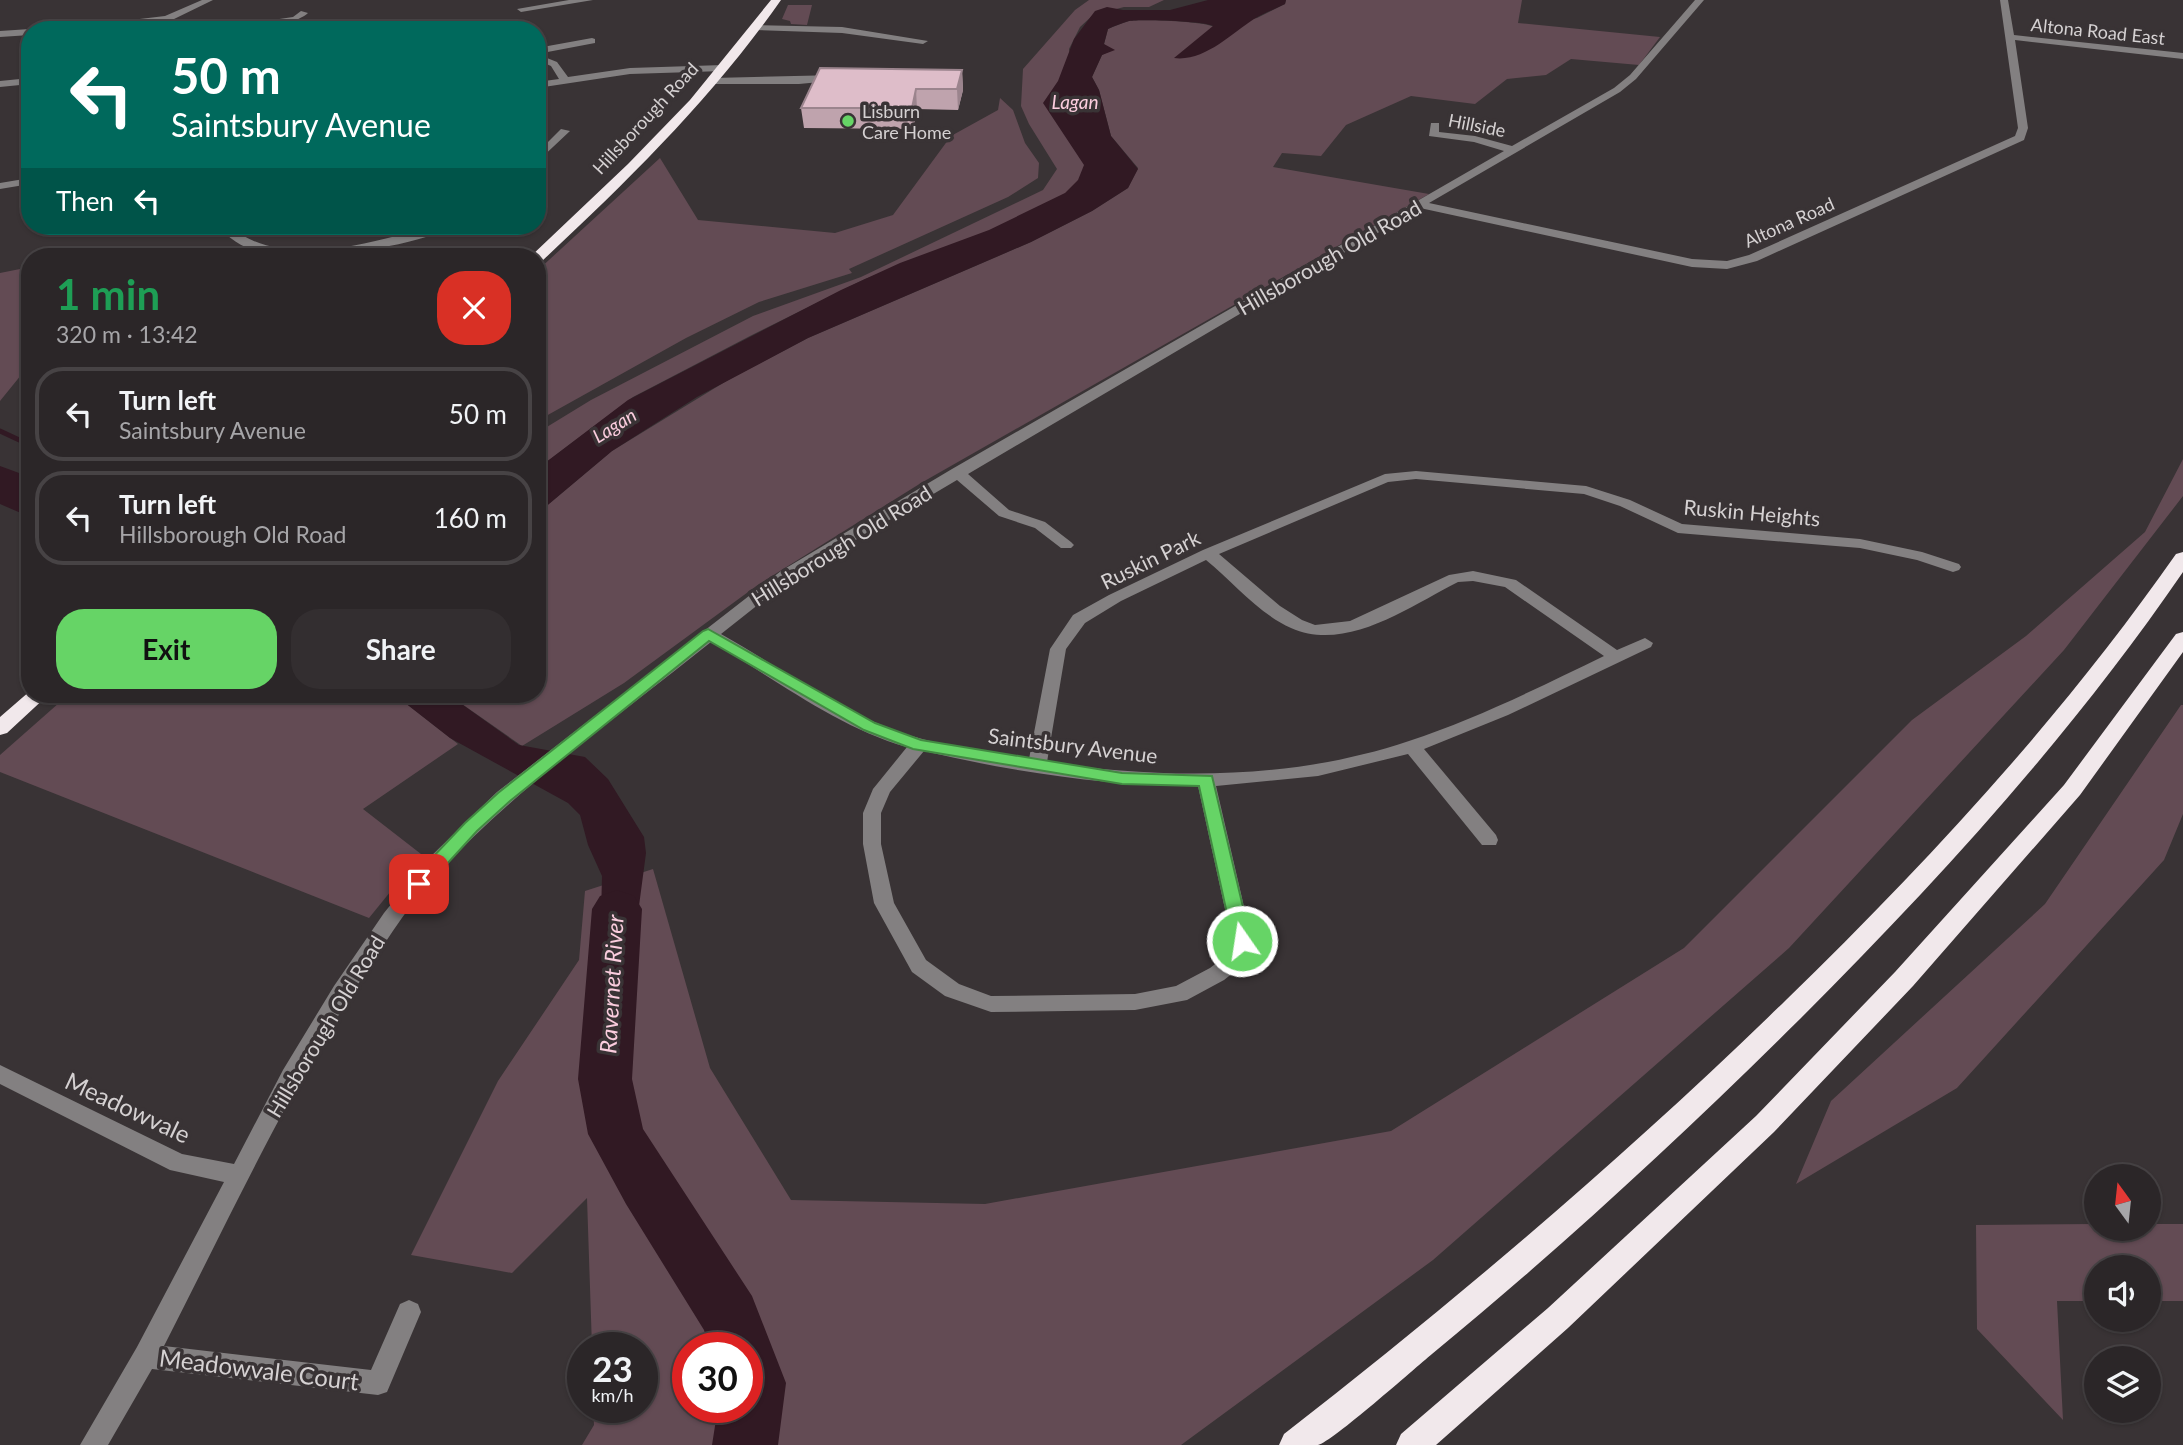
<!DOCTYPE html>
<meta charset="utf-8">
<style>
:root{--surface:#2b2628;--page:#332e30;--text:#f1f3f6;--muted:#a6a5a8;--line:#474345;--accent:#66d466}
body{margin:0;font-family:Lato,sans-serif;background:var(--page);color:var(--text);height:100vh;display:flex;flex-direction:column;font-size:26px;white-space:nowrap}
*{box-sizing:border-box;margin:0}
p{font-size:23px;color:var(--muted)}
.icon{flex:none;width:38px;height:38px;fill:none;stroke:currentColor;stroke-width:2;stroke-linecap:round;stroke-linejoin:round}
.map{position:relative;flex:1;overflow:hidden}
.details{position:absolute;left:21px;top:248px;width:525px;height:455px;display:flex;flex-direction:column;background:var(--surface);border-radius:28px;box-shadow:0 2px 5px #0004,0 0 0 2px var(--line)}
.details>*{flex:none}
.banner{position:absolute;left:21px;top:21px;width:525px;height:214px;border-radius:28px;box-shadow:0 2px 5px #0004,0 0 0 2px var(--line);background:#00695c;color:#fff;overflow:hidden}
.needle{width:46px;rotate:345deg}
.controls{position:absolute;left:2084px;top:1164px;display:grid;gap:14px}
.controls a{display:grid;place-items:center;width:77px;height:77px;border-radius:50%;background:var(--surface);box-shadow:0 2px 5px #0004,0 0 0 2px var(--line);font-size:35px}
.speed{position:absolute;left:567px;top:1332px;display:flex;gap:14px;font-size:35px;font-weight:700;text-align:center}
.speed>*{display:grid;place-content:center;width:91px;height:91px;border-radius:50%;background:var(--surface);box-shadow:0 2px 5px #0004,0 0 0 2px var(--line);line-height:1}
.speed small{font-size:18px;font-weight:400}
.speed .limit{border:10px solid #d22;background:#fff;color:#111}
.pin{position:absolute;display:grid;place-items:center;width:60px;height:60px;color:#fff;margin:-30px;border-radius:14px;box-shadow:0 4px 10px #0006}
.me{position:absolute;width:77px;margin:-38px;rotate:347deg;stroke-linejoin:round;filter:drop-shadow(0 0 5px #0008)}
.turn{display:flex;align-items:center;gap:24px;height:147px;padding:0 35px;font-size:32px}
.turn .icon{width:91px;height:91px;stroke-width:2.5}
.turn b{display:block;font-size:49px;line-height:60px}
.then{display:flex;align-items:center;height:66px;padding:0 35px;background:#0003;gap:14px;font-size:26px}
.round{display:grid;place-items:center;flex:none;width:74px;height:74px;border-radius:28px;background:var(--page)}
.head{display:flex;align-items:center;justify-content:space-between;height:119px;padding:0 35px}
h1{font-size:42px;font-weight:700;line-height:52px;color:#1e9e55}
.primary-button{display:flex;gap:14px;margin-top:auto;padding:14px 35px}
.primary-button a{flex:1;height:80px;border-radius:28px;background:var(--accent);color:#111;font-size:28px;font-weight:700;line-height:80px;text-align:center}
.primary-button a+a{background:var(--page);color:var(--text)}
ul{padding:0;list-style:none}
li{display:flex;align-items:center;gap:21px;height:94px;margin:0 14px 10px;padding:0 21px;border:4px solid var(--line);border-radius:28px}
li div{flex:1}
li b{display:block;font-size:26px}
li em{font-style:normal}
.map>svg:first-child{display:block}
.green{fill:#634b54;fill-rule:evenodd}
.water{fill:#311923}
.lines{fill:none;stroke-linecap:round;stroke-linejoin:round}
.stream{stroke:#311923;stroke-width:5}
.river{fill:#311923;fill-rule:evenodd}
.minor{fill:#838081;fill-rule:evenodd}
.highway{fill:#f1e8eb;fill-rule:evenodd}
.wall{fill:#bfa3ad}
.shaded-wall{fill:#9b848d}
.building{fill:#debdc9;stroke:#9b848d;stroke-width:2}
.route{fill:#66d466;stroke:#428a42;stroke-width:2}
.poi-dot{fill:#66d466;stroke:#393335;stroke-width:2.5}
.labels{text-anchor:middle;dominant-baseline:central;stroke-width:7;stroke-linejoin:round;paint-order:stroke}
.far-street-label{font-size:18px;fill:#d5d1d2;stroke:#393335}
.far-poi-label{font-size:18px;fill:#d5d1d2;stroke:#393335;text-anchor:start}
.far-water-label{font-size:19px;font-style:italic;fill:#fbcdde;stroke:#393335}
.street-label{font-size:21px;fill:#d5d1d2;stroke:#393335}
.water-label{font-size:23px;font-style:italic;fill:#fbcdde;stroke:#393335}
.near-street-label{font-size:24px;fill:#d5d1d2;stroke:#393335}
</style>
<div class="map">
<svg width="2183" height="1445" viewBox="0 0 2183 1445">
<rect width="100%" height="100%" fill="#393335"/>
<path class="green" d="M 1089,0 L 1164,0 L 1149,7 L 1124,7 L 1093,15 L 1080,27 L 1069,49 L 1087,167 L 1076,187 L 1041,208 L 982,235 L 865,279 L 750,336 L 633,397 L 537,469 L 537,433 L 591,400 L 753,316 L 861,277 L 1043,190 L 1057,169 L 1029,124 L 1021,106 L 1023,69 L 1075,10 Z
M 1286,0 L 1522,0 L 1518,23 L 1660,37 L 1639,65 L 1571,59 L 1546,75 L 1507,79 L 1475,104 L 1411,96 L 1346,125 L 1321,156 L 1282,153 L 1273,167 L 1429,194 L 921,483 L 759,584 L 624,683 L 522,746 L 449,695 L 537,695 L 537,514 L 612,451 L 728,380 L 808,338 L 1031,242 L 1092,211 L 1128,188 L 1138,168 L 1111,136 L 1099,90 L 1092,77 L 1102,55 L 1108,52 L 1104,44 L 1108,29 C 1115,26 1122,23 1129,21 C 1142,19 1204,21 1214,27 L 1257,18 L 1285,4 Z
M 788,5 L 812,5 L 807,25 L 791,24 L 790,21 L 782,19 Z
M 1000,98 L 1013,110 L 1025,143 L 1039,163 L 1038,178 L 1008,197 L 849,269 L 852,273 L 759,302 L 686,338 L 537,421 L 537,271 L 660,158 L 698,220 L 835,233 L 893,215 L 951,136 L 998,110 Z
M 30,267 L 30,364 L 0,401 L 0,273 Z
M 2183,459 L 2183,496 L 2064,650 L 1789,948 L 1433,1260 L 1181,1445 L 582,1445 L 594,1425 L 593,1407 L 642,1407 L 642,1348 L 592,1347 L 587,1198 L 512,1273 L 411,1255 L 498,1081 L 579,960 L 585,891 L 653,869 L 710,1068 L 791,1200 L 985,1204 L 1391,1131 L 1684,948 L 1912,720 L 2026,636 L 2145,532 ZM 688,1348 L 747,1348 L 747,1407 L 688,1407 Z
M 68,695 L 395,695 L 458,744 L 363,809 L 421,854 L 369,918 L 0,772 L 0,755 Z
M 2181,705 L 2183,705 L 2183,814 L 2164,860 L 1957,1088 L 1796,1184 L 1831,1101 L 2045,904 Z
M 2096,1224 L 2096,1228 L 2149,1228 L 2149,1224 L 2183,1224 L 2183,1301 L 2149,1301 L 2149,1267 L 2096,1267 L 2096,1301 L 2057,1301 L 2063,1420 L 1977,1329 L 1976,1225 Z"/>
<path class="water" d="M 1208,0 L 1286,0 L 1285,4 C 1275,9 1264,13 1254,19 C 1231,34 1204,62 1174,58 L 1213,26 C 1204,21 1141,19 1129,21 C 1122,23 1114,26 1108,29 L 1104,44 L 1115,50 L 1102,55 L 1092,77 L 1099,90 L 1111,136 L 1138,169 L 1128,188 L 1092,211 L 1031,242 L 808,338 L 697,397 L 612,451 L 537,514 L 537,469 L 628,400 L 841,290 L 900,263 L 989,230 L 1065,193 L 1078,180 L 1084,165 L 1043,103 L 1058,81 L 1074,39 L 1095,11 L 1107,7 L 1123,10 L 1170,10 Z
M 0,466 L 30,477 L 30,517 L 0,504 Z
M 395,695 L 449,695 L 519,745 L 585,757 L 608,779 L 644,837 L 646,853 L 637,921 L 636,966 L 592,970 L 601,916 L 602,876 L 588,845 L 580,815 L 568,803 L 450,738 Z"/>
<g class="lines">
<path class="stream" d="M 0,431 L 30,445"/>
<path class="river" d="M 617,890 L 634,896 L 642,909 L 632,1079 L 643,1129 L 752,1296 L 786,1383 L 778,1445 L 712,1445 L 718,1407 L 747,1407 L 747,1348 L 709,1348 L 704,1330 L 626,1204 L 588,1134 L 578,1079 L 592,909 L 600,896 Z"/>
<path class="minor" d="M 202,0 L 213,0 L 172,20 L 172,30 L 162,30 L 162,22 L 82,30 L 47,30 L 165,16 Z
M 569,0 L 593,0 L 521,12 L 517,9 Z
M 1695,0 L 1704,0 L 1636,79 L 1620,92 L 1429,203 L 1692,259 L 1727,261 L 1749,255 L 2015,136 L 2018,128 L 2000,0 L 2008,0 L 2014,35 L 2183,53 L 2183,59 L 2015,40 L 2028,128 L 2024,140 L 1757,261 L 1727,269 L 1692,267 L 1420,208 L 968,474 L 1009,510 L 1045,522 L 1071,542 L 1074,545 L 1071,548 L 1061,548 L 1035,528 L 999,516 L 957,480 L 793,577 L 721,634 C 778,666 832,707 894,730 C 937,746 984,752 1029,759 L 1050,649 L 1073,615 L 1109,595 L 1203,550 L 1385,474 L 1416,471 L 1586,486 L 1630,500 L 1682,524 L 1860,539 L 1922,552 L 1959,564 L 1961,567 L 1959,570 L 1953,572 L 1917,560 L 1860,548 L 1678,533 L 1620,506 L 1584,494 L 1416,479 L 1388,482 L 1219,554 L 1280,606 L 1302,620 L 1315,625 L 1350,621 L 1449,575 L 1473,571 L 1516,580 L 1617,650 L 1645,638 L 1653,643 L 1651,647 L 1508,715 L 1424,749 L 1496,835 L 1498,840 L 1496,845 L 1482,845 L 1408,754 L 1318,776 L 1216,786 L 1252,941 L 1243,965 L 1224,980 L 1187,1000 L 1135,1010 L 991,1012 L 945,996 L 912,972 L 874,903 L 863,844 L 863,813 L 873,789 L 907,747 C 836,727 775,678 711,642 C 619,716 520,785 440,871 C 412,900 390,935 368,969 C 289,1088 229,1219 164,1346 L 371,1370 L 400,1304 L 409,1300 L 418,1304 L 421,1312 L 387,1392 L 378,1395 L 152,1369 L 108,1445 L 80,1445 L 137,1347 L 224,1182 L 170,1170 L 0,1084 L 0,1065 L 182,1154 L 234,1164 L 283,1070 L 334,986 L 384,913 L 425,862 L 497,792 L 781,571 L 952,469 L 1504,151 L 1474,142 L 1429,136 L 1431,123 L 1439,123 L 1439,132 L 1475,136 L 1512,146 L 1614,88 L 1630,75 ZM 1206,560 C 1233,582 1259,614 1291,628 C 1347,653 1410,606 1458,582 L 1473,581 L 1505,587 L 1604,656 C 1540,687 1476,719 1409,741 C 1293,780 1167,780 1047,762 L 1066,649 L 1085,623 L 1121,601 ZM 924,751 C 1013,772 1106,786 1198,786 L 1232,941 L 1227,955 L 1210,968 L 1176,986 L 1135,994 L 991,996 L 959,984 L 926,960 L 894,903 L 881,844 L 881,813 L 890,792 Z
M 301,11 L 308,13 C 289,30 229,30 203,30 L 293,17 Z
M 443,22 L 446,23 L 446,27 L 408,30 Z
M 756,25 L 842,27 L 928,41 L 923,44 L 842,33 L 753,30 L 753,26 Z
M 30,29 L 30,35 L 0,37 L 0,31 Z
M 592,38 L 595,39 L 595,43 L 537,54 L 537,48 Z
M 537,54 L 557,62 L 568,77 L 630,68 L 723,65 L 728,68 L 723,71 L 630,74 L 537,88 L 537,82 L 559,79 L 551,66 L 537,60 Z
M 838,75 L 841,76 L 841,80 L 799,84 L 713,84 L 708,81 L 713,78 Z
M 30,78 L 30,84 L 0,87 L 0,81 Z
M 561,129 L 570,131 L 537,162 L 537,153 Z
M 30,178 L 30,184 L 0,189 L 0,183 Z
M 218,226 L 230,226 C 272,264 346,249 396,236 C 414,232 430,225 449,226 C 421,248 300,261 264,253 C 245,249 231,241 218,226 Z"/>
<path class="highway" d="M 771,0 L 781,0 C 713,97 629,180 542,261 L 537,262 L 537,257 L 530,257 L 628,164 L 690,100 Z
M 2183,552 L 2183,572 C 2072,734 1940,879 1801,1018 C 1683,1135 1561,1248 1432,1354 C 1415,1368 1332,1442 1318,1445 C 1306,1445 1291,1445 1279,1445 L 1284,1434 C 1459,1298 1627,1155 1786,1000 C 1928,862 2062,717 2176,554 Z
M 2183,632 L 2183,652 L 2080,795 L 1913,986 L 1774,1132 L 1568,1328 L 1436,1445 L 1396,1445 L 1401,1434 L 1548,1308 L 1756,1116 L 1895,972 L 2064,785 L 2176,634 Z
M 30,691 L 30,695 L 48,695 L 7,733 L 0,735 L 0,717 Z"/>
</g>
<path class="wall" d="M 962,70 L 963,90 L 958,110 L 917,109 L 913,129 L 804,128 L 801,108 Z"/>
<path class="shaded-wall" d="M 962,70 L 963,90 L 958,110 L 957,89 Z
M 916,89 L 917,109 L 913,129 L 912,108 Z"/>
<path class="building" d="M 820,68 L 962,70 L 957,89 L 916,89 L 912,108 L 801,108 Z"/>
<path class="route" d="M 708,629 L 875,723 L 921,740 L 1122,773 L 1212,776 L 1251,941 L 1248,946 L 1235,946 L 1233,941 L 1199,786 L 1122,784 L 913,749 L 864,730 L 709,641 L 510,801 L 477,831 L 425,888 L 412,888 L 410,884 L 412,879 L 465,823 L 498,793 L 703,631 Z"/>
<circle class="poi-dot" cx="848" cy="121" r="7"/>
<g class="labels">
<g class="far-street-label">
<text transform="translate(2098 31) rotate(6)">Altona Road East</text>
<text transform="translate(645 118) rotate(-47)">Hillsborough Road</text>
<text transform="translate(1477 125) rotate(11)">Hillside</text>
<text transform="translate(1789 222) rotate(-24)">Altona Road</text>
</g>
<g class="far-poi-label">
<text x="862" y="111">Lisburn<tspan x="862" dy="21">Care Home</tspan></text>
</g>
<g class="far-water-label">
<text x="1075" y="101">Lagan</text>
<text transform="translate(614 425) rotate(-32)">Lagan</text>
</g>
<g class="street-label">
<text transform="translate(1329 257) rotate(-30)">Hillsborough Old Road</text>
<text transform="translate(1752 512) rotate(5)">Ruskin Heights</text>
<text transform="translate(841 545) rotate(-32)">Hillsborough Old Road</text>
<text transform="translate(1150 559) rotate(-26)">Ruskin Park</text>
<text transform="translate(1073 745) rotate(7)">Saintsbury Avenue</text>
<text transform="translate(325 1026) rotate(-59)">Hillsborough Old Road</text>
</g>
<g class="water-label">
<text transform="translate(611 984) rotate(-87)">Ravernet River</text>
</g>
<g class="near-street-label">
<text transform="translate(128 1107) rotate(25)">Meadowvale</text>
<text transform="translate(259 1369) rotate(7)">Meadowvale Court</text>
</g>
</g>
</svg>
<div class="controls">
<a><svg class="needle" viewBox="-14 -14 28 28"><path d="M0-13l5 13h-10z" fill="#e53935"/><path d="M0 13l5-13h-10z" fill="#a6a5a8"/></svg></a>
<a><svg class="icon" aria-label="sound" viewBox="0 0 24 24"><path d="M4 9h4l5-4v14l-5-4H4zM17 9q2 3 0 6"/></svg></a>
<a><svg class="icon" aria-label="layers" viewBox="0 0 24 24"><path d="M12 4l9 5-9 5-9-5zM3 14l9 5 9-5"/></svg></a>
</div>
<div class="speed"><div>23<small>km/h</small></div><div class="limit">30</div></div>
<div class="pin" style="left:419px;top:884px;background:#d93025"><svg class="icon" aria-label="arrive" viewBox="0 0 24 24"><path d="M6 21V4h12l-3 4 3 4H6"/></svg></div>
<svg class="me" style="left:1242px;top:941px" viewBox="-20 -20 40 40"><circle r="17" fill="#66d466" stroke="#fff" stroke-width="3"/><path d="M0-11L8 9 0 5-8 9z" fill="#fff"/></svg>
<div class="banner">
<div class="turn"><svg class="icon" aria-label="left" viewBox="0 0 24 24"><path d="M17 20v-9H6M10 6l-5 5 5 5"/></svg><div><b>50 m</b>Saintsbury Avenue</div></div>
<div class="then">Then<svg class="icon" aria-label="left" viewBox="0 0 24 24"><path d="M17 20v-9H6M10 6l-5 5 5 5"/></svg></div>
</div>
<section class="details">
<div class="head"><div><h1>1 min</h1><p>320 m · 13:42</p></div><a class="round" style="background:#d93025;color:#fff"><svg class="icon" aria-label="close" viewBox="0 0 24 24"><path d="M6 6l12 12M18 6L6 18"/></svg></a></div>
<ul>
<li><svg class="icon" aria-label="left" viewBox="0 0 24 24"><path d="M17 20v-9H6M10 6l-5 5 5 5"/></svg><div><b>Turn left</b><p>Saintsbury Avenue</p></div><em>50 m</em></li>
<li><svg class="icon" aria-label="left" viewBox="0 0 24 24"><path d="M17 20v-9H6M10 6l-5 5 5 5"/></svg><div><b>Turn left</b><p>Hillsborough Old Road</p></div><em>160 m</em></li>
</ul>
<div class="primary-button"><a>Exit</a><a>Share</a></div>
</section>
</div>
